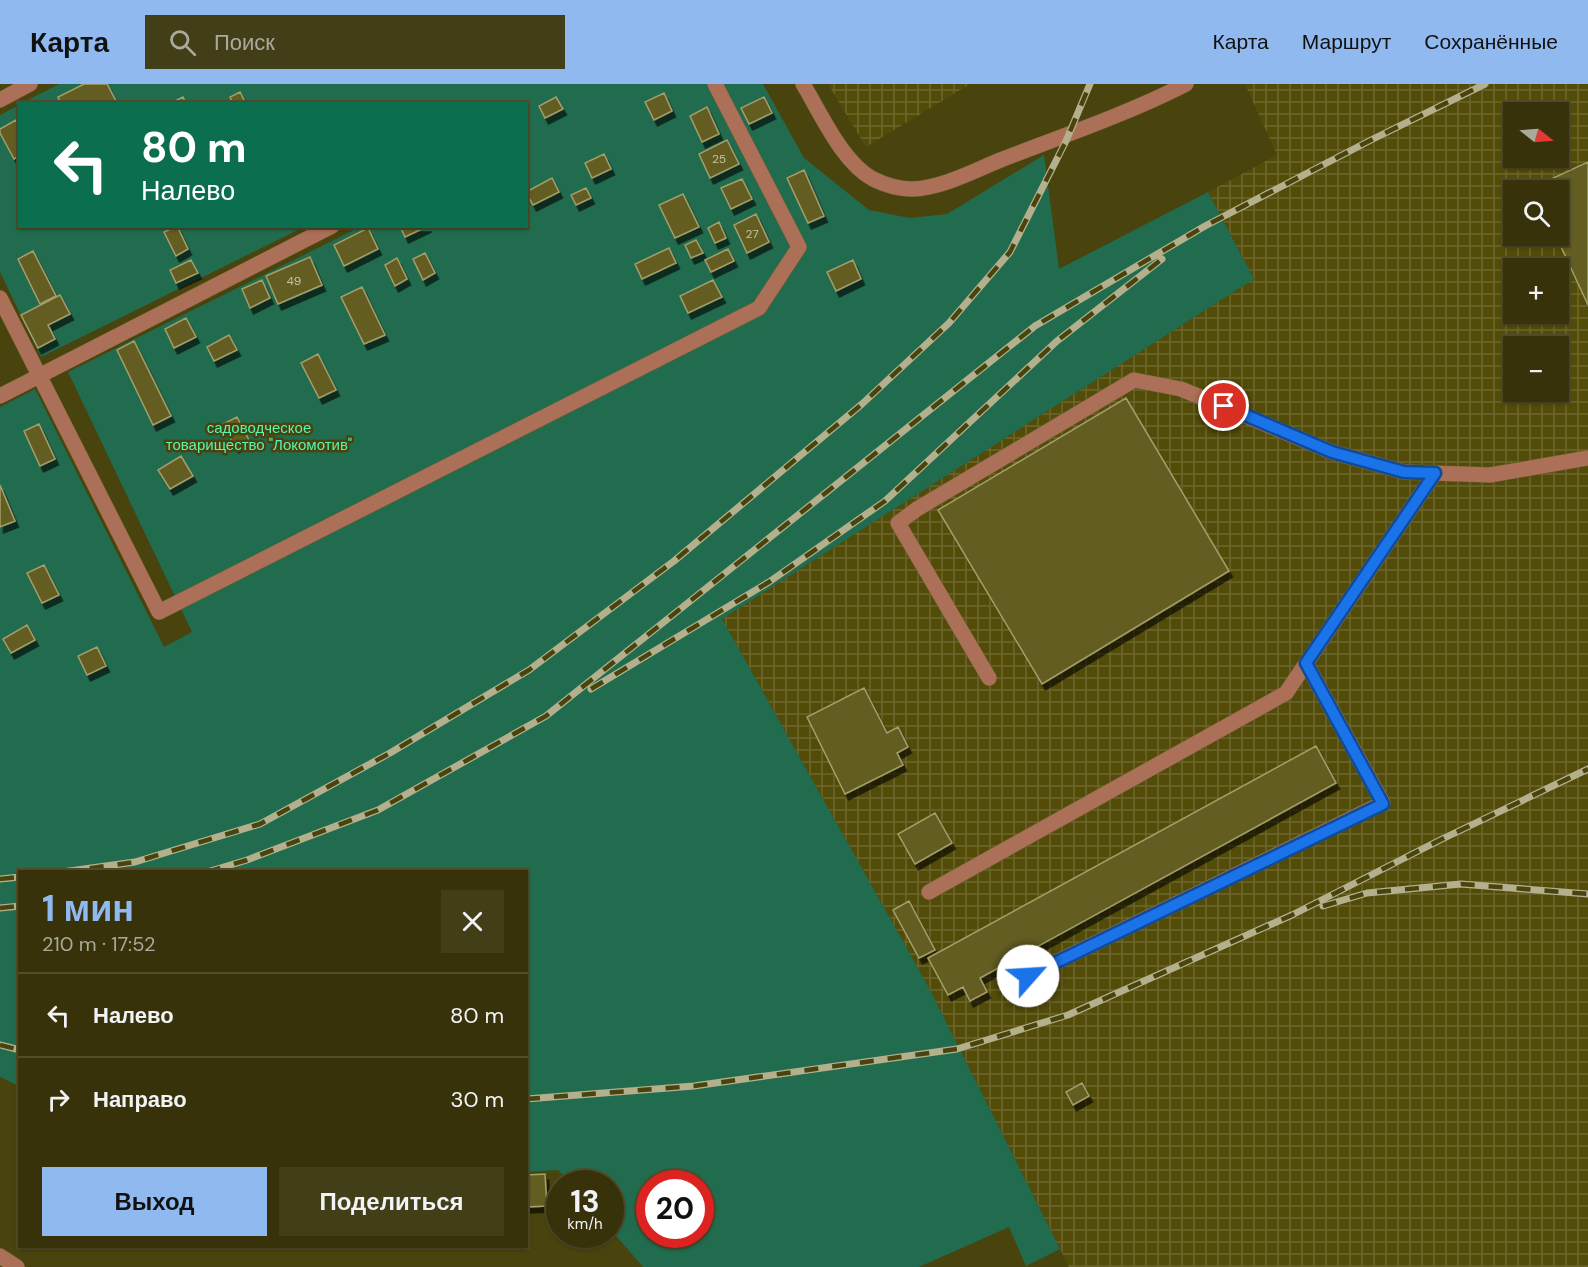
<!DOCTYPE html>
<html lang="ru">
<meta charset="utf-8">
<style>
:root{--surface:#37320a;--page:#423e18;--text:#f1f3f6;--muted:#aaaa9c;--line:#514d2b;--accent:#90b9f0}
body{margin:0;font-family:"DM Sans",sans-serif;background:var(--page);color:var(--text);height:100vh;display:flex;flex-direction:column;font-size:22px;white-space:nowrap}
*{box-sizing:border-box;margin:0}
p{font-size:20px;color:var(--muted)}
.icon{flex:none;width:33px;height:33px;fill:none;stroke:currentColor;stroke-width:2;stroke-linecap:round;stroke-linejoin:round}
.map{position:relative;flex:1;overflow:hidden}
.details{position:absolute;left:18px;top:786px;width:510px;height:378px;display:flex;flex-direction:column;background:var(--surface);border-radius:0px;box-shadow:0 2px 4px #0004,0 0 0 2px var(--line)}
.details>*{flex:none}
.hud{position:absolute;left:18px;top:18px;width:510px;height:126px;border-radius:0px;box-shadow:0 2px 4px #0004,0 0 0 2px var(--line);background:#0b6e4f;color:#fff;overflow:hidden}
.needle{width:39px;rotate:107deg}
.buttons{position:absolute;left:1503px;top:18px;display:grid;gap:12px}
.buttons a{display:grid;place-items:center;width:66px;height:66px;border-radius:0px;background:var(--surface);box-shadow:0 2px 4px #0004,0 0 0 2px var(--line);font-size:30px}
.speed{position:absolute;left:546px;top:1086px;display:flex;gap:12px;font-size:30px;font-weight:700;text-align:center}
.speed>*{display:grid;place-content:center;width:78px;height:78px;border-radius:50%;background:var(--surface);box-shadow:0 2px 4px #0004,0 0 0 2px var(--line);line-height:1}
.speed small{font-size:15px;font-weight:400}
.speed .limit{border:9px solid #d22;background:#fff;color:#111}
.pin{position:absolute;display:grid;place-items:center;width:51px;height:51px;color:#fff;margin:-26px;border:3px solid #fff;border-radius:50%;box-shadow:0 2px 6px #0007}
.me{position:absolute;width:66px;margin:-33px;rotate:64deg;stroke-linejoin:round;filter:drop-shadow(0 0 4px #0008)}
.turn{display:flex;align-items:center;gap:21px;height:126px;padding:0 24px;font-size:27px}
.turn .icon{width:78px;height:78px;stroke-width:2.5}
.turn b{display:block;font-size:42px;line-height:51px}
.round{display:grid;place-items:center;flex:none;width:63px;height:63px;border-radius:0px;background:var(--page)}
.headline{display:flex;align-items:center;justify-content:space-between;height:102px;padding:0 24px}
h1{font-size:36px;font-weight:700;line-height:45px;color:var(--accent)}
.cta{display:flex;gap:12px;margin-top:auto;padding:12px 24px}
.cta a{flex:1;height:69px;border-radius:0px;background:var(--accent);color:#111;font-size:24px;font-weight:700;line-height:69px;text-align:center}
.cta a+a{background:var(--page);color:var(--text)}
ul{padding:0;list-style:none}
li{display:flex;align-items:center;gap:18px;height:84px;padding:0 24px;border-top:2px solid var(--line)}
li div{flex:1}
li b{display:block;font-size:22px}
li em{font-style:normal}
header{display:flex;align-items:center;gap:36px;box-sizing:border-box;height:84px;padding:0 30px;background:var(--accent);color:#111}
header strong{font-size:28px}
nav{display:flex;gap:33px;margin-inline-start:auto;font-size:21px}
.search{width:420px;height:54px;background:var(--page);display:flex;align-items:center;gap:15px;box-sizing:border-box;padding:0 21px;border-radius:0px;color:var(--muted);font-size:22px}
.map>svg:first-child{display:block}
.industrial{fill:url(#industrial-grid);fill-rule:evenodd}
.green{fill:#216c4e;fill-rule:evenodd}
.building{fill:#645d24;stroke:#a49e6a;stroke-width:1.5;filter:url(#shadow)}
.lines{fill:none;stroke-linecap:round;stroke-linejoin:round}
.minor-casing{stroke:#65602f;stroke-width:16}
.minor{stroke:#ac6f57;stroke-width:15}
.rail-casing{stroke:#b4b08d;stroke-width:7}
.rail{stroke:#49430d;stroke-width:4.5;stroke-dasharray:14;stroke-linecap:butt}
.route-casing{stroke:#114b97;stroke-width:15}
.route{stroke:#1a73e8;stroke-width:10}
.labels{text-anchor:middle;dominant-baseline:central;stroke-width:5;stroke-linejoin:round;paint-order:stroke}
.number-label{font-size:12px;fill:#c6c2a0}
.park-label{font-size:15px;fill:#57f4b5;stroke:#49430d}
</style>
<header>
<strong>Карта</strong>
<div class="search"><svg class="icon" aria-label="search" viewBox="0 0 24 24"><circle cx="10" cy="10" r="6"/><path d="M15 15l6 6"/></svg>Поиск</div>
<nav><a>Карта</a><a>Маршрут</a><a>Сохранённые</a></nav>
</header>
<div class="map">
<svg width="1588" height="1183" viewBox="0 0 1588 1183">
<defs>
<pattern id="industrial-grid" width="8" height="8" patternUnits="userSpaceOnUse" patternTransform="scale(1.5)"><rect width="8" height="8" fill="#534c09"/><path d="M0 4h8M4 0v8" fill="none" stroke="#6c662c"/></pattern>
<filter id="shadow"><feDropShadow dx="3.5" dy="6" stdDeviation="0" flood-color="#0009"/></filter>
</defs>
<rect width="100%" height="100%" fill="#49430d"/>
<path class="industrial" d="M 828,0 L 970,0 L 866,63 Z
M 1245,0 L 1588,0 L 1588,1183 L 1069,1183 L 928,902 L 722,535 L 1254,195 L 1208,108 L 1277,71 ZM 1514,28 L 1558,28 L 1558,74 L 1514,74 ZM 1514,106 L 1558,106 L 1558,152 L 1514,152 ZM 1514,184 L 1558,184 L 1558,230 L 1514,230 ZM 1514,262 L 1558,262 L 1558,308 L 1514,308 Z"/>
<path class="green" d="M 59,0 L 763,0 L 804,74 L 869,126 L 910,134 L 947,130 L 1044,71 L 1059,185 L 1208,108 L 1254,195 L 722,535 L 928,902 L 1060,1165 L 1026,1182 L 1009,1143 L 919,1183 L 643,1183 L 611,1146 L 610,1100 L 570,1099 L 558,1086 L 527,1088 L 526,788 L 20,788 L 19,1002 L 0,993 L 0,323 L 35,305 L 164,563 L 192,548 L 68,288 L 360,143 L 526,142 L 526,20 L 22,19 ZM 650,1100 L 700,1100 L 700,1150 L 650,1150 Z
M 19,21 L 20,142 L 304,143 L 41,273 L 0,188 L 0,31 Z"/>
<path class="building" d="M 84,0 L 107,0 L 116,17 L 110,20 L 61,20 L 58,13 Z
M 240,8 L 246,20 L 233,20 L 230,13 Z
M 664,9 L 672,27 L 654,36 L 645,18 Z
M 183,13 L 186,20 L 169,20 Z
M 556,13 L 563,25 L 545,34 L 539,22 Z
M 764,13 L 772,29 L 749,40 L 741,24 Z
M 707,23 L 719,50 L 702,58 L 690,32 Z
M 16,36 L 20,42 L 20,71 L 14,75 L 0,49 L 0,45 Z
M 727,56 L 739,80 L 710,94 L 699,70 Z
M 604,70 L 611,85 L 592,94 L 585,79 Z
M 1588,78 L 1588,221 L 1556,152 L 1558,152 L 1558,106 L 1535,106 L 1534,103 Z
M 804,86 L 824,132 L 808,139 L 787,94 Z
M 552,94 L 559,108 L 533,121 L 526,108 Z
M 742,95 L 752,115 L 731,125 L 721,104 Z
M 586,104 L 591,114 L 576,121 L 571,111 Z
M 683,110 L 699,143 L 675,154 L 659,121 Z
M 756,130 L 769,158 L 747,169 L 734,141 Z
M 719,138 L 726,154 L 715,159 L 708,144 Z
M 177,142 L 188,165 L 176,172 L 164,148 Z
M 400,142 L 428,142 L 405,153 Z
M 368,144 L 378,165 L 344,182 L 334,161 Z
M 696,156 L 703,169 L 691,174 L 685,161 Z
M 669,164 L 676,179 L 642,195 L 635,180 Z
M 728,165 L 734,177 L 711,188 L 705,176 Z
M 33,167 L 56,212 L 40,220 L 18,175 Z
M 425,169 L 435,189 L 423,196 L 413,175 Z
M 310,173 L 322,201 L 278,220 L 266,192 Z
M 397,174 L 407,195 L 395,202 L 385,181 Z
M 191,176 L 198,189 L 176,199 L 170,186 Z
M 853,176 L 861,195 L 836,207 L 827,188 Z
M 262,196 L 270,214 L 250,224 L 242,205 Z
M 713,196 L 722,213 L 688,229 L 680,212 Z
M 362,203 L 385,251 L 364,260 L 341,213 Z
M 60,211 L 70,230 L 48,241 L 55,255 L 38,264 L 21,231 Z
M 186,234 L 196,253 L 174,264 L 165,245 Z
M 229,251 L 237,266 L 214,277 L 207,263 Z
M 134,257 L 171,332 L 153,341 L 117,266 Z
M 318,270 L 336,306 L 319,314 L 301,279 Z
M 1126,314 L 1229,487 L 1042,600 L 938,426 Z
M 237,333 L 249,356 L 235,363 L 223,340 Z
M 39,340 L 55,375 L 40,382 L 24,347 Z
M 181,372 L 193,392 L 170,405 L 158,386 Z
M 0,401 L 15,437 L 0,443 Z
M 44,481 L 59,511 L 42,519 L 27,489 Z
M 27,541 L 35,556 L 11,569 L 3,555 Z
M 97,563 L 106,582 L 87,591 L 78,572 Z
M 864,604 L 887,649 L 898,643 L 908,663 L 897,669 L 903,681 L 845,710 L 807,633 Z
M 1316,662 L 1336,699 L 980,894 L 987,908 L 970,917 L 963,903 L 948,911 L 928,874 Z
M 935,729 L 952,759 L 915,780 L 898,750 Z
M 909,817 L 935,866 L 919,874 L 893,826 Z
M 1082,999 L 1089,1012 L 1073,1021 L 1066,1008 Z
M 545,1090 L 547,1122 L 526,1123 L 526,1091 Z"/>
<g class="lines">
<g class="minor-casing">
<path id="minor" d="M 803,0 C 821,30 842,78 873,95 C 885,101 898,105 912,105 C 943,104 975,86 1003,75 C 1065,51 1127,30 1186,0
M 0,16 L 30,0
M 0,214 L 159,528 L 759,224 L 799,163 L 715,0
M 0,312 L 332,142
M 989,594 L 898,439 L 917,425 L 1134,296 L 1181,305 L 1332,368 L 1404,388 L 1490,391 L 1588,374
M 929,808 L 1286,609 L 1435,389
M 1007,902 L 1383,719 L 1306,579
M 0,1172 L 17,1183"/>
</g>
<use href="#minor" class="minor"/>
<g class="rail-casing">
<path id="rail" d="M 591,605 L 769,498 L 885,417 L 1057,257 L 1162,175
M 62,788 L 135,778 L 260,740 L 390,669 L 529,586 L 674,477 L 862,320 L 949,239 L 1010,168 L 1066,57 L 1090,0
M 207,788 L 247,776 L 378,726 L 546,632 L 1035,242 L 1205,142 L 1373,55 L 1485,0
M 0,795 L 20,793
M 1323,822 L 1367,809 L 1461,800 L 1588,810
M 0,824 L 20,822
M 0,961 L 20,966
M 526,1015 L 694,1002 L 957,965 L 1068,931 L 1292,831 L 1438,757 L 1588,685"/>
</g>
<use href="#rail" class="rail"/>
</g>
<g class="lines">
<g class="route-casing">
<path id="route" d="M 1028,892 L 1383,720 L 1306,579 L 1435,389 L 1404,388 L 1332,368 L 1224,322"/>
</g>
<use href="#route" class="route"/>
</g>
<g class="labels">
<g class="number-label">
<text x="719" y="75">25</text>
<text x="752" y="150">27</text>
<text x="294" y="197">49</text>
</g>
<g class="park-label">
<text x="259" y="344">садоводческое<tspan x="259" dy="17">товарищество "Локомотив"</tspan></text>
</g>
</g>
</svg>
<div class="buttons">
<a><svg class="needle" viewBox="-14 -14 28 28"><path d="M0-13l5 13h-10z" fill="#e53935"/><path d="M0 13l5-13h-10z" fill="#aaaa9c"/></svg></a>
<a><svg class="icon" aria-label="search" viewBox="0 0 24 24"><circle cx="10" cy="10" r="6"/><path d="M15 15l6 6"/></svg></a>
<a>+</a>
<a>−</a>
</div>
<div class="speed"><div>13<small>km/h</small></div><div class="limit">20</div></div>
<div class="pin" style="left:1224px;top:322px;background:#d93025"><svg class="icon" aria-label="arrive" viewBox="0 0 24 24"><path d="M6 21V4h12l-3 4 3 4H6"/></svg></div>
<svg class="me" style="left:1028px;top:892px" viewBox="-20 -20 40 40"><circle r="19" fill="#fff"/><path d="M0-13L10 11 0 6-10 11z" fill="#1a73e8"/></svg>
<div class="hud">
<div class="turn"><svg class="icon" aria-label="left" viewBox="0 0 24 24"><path d="M17 20v-9H6M10 6l-5 5 5 5"/></svg><div><b>80 m</b>Налево</div></div>
</div>
<section class="details">
<div class="headline"><div><h1>1 мин</h1><p>210 m · 17:52</p></div><a class="round"><svg class="icon" aria-label="close" viewBox="0 0 24 24"><path d="M6 6l12 12M18 6L6 18"/></svg></a></div>
<ul>
<li><svg class="icon" aria-label="left" viewBox="0 0 24 24"><path d="M17 20v-9H6M10 6l-5 5 5 5"/></svg><div><b>Налево</b></div><em>80 m</em></li>
<li><svg class="icon" aria-label="right" viewBox="0 0 24 24"><path d="M7 20v-9h11M14 6l5 5-5 5"/></svg><div><b>Направо</b></div><em>30 m</em></li>
</ul>
<div class="cta"><a>Выход</a><a>Поделиться</a></div>
</section>
</div>
